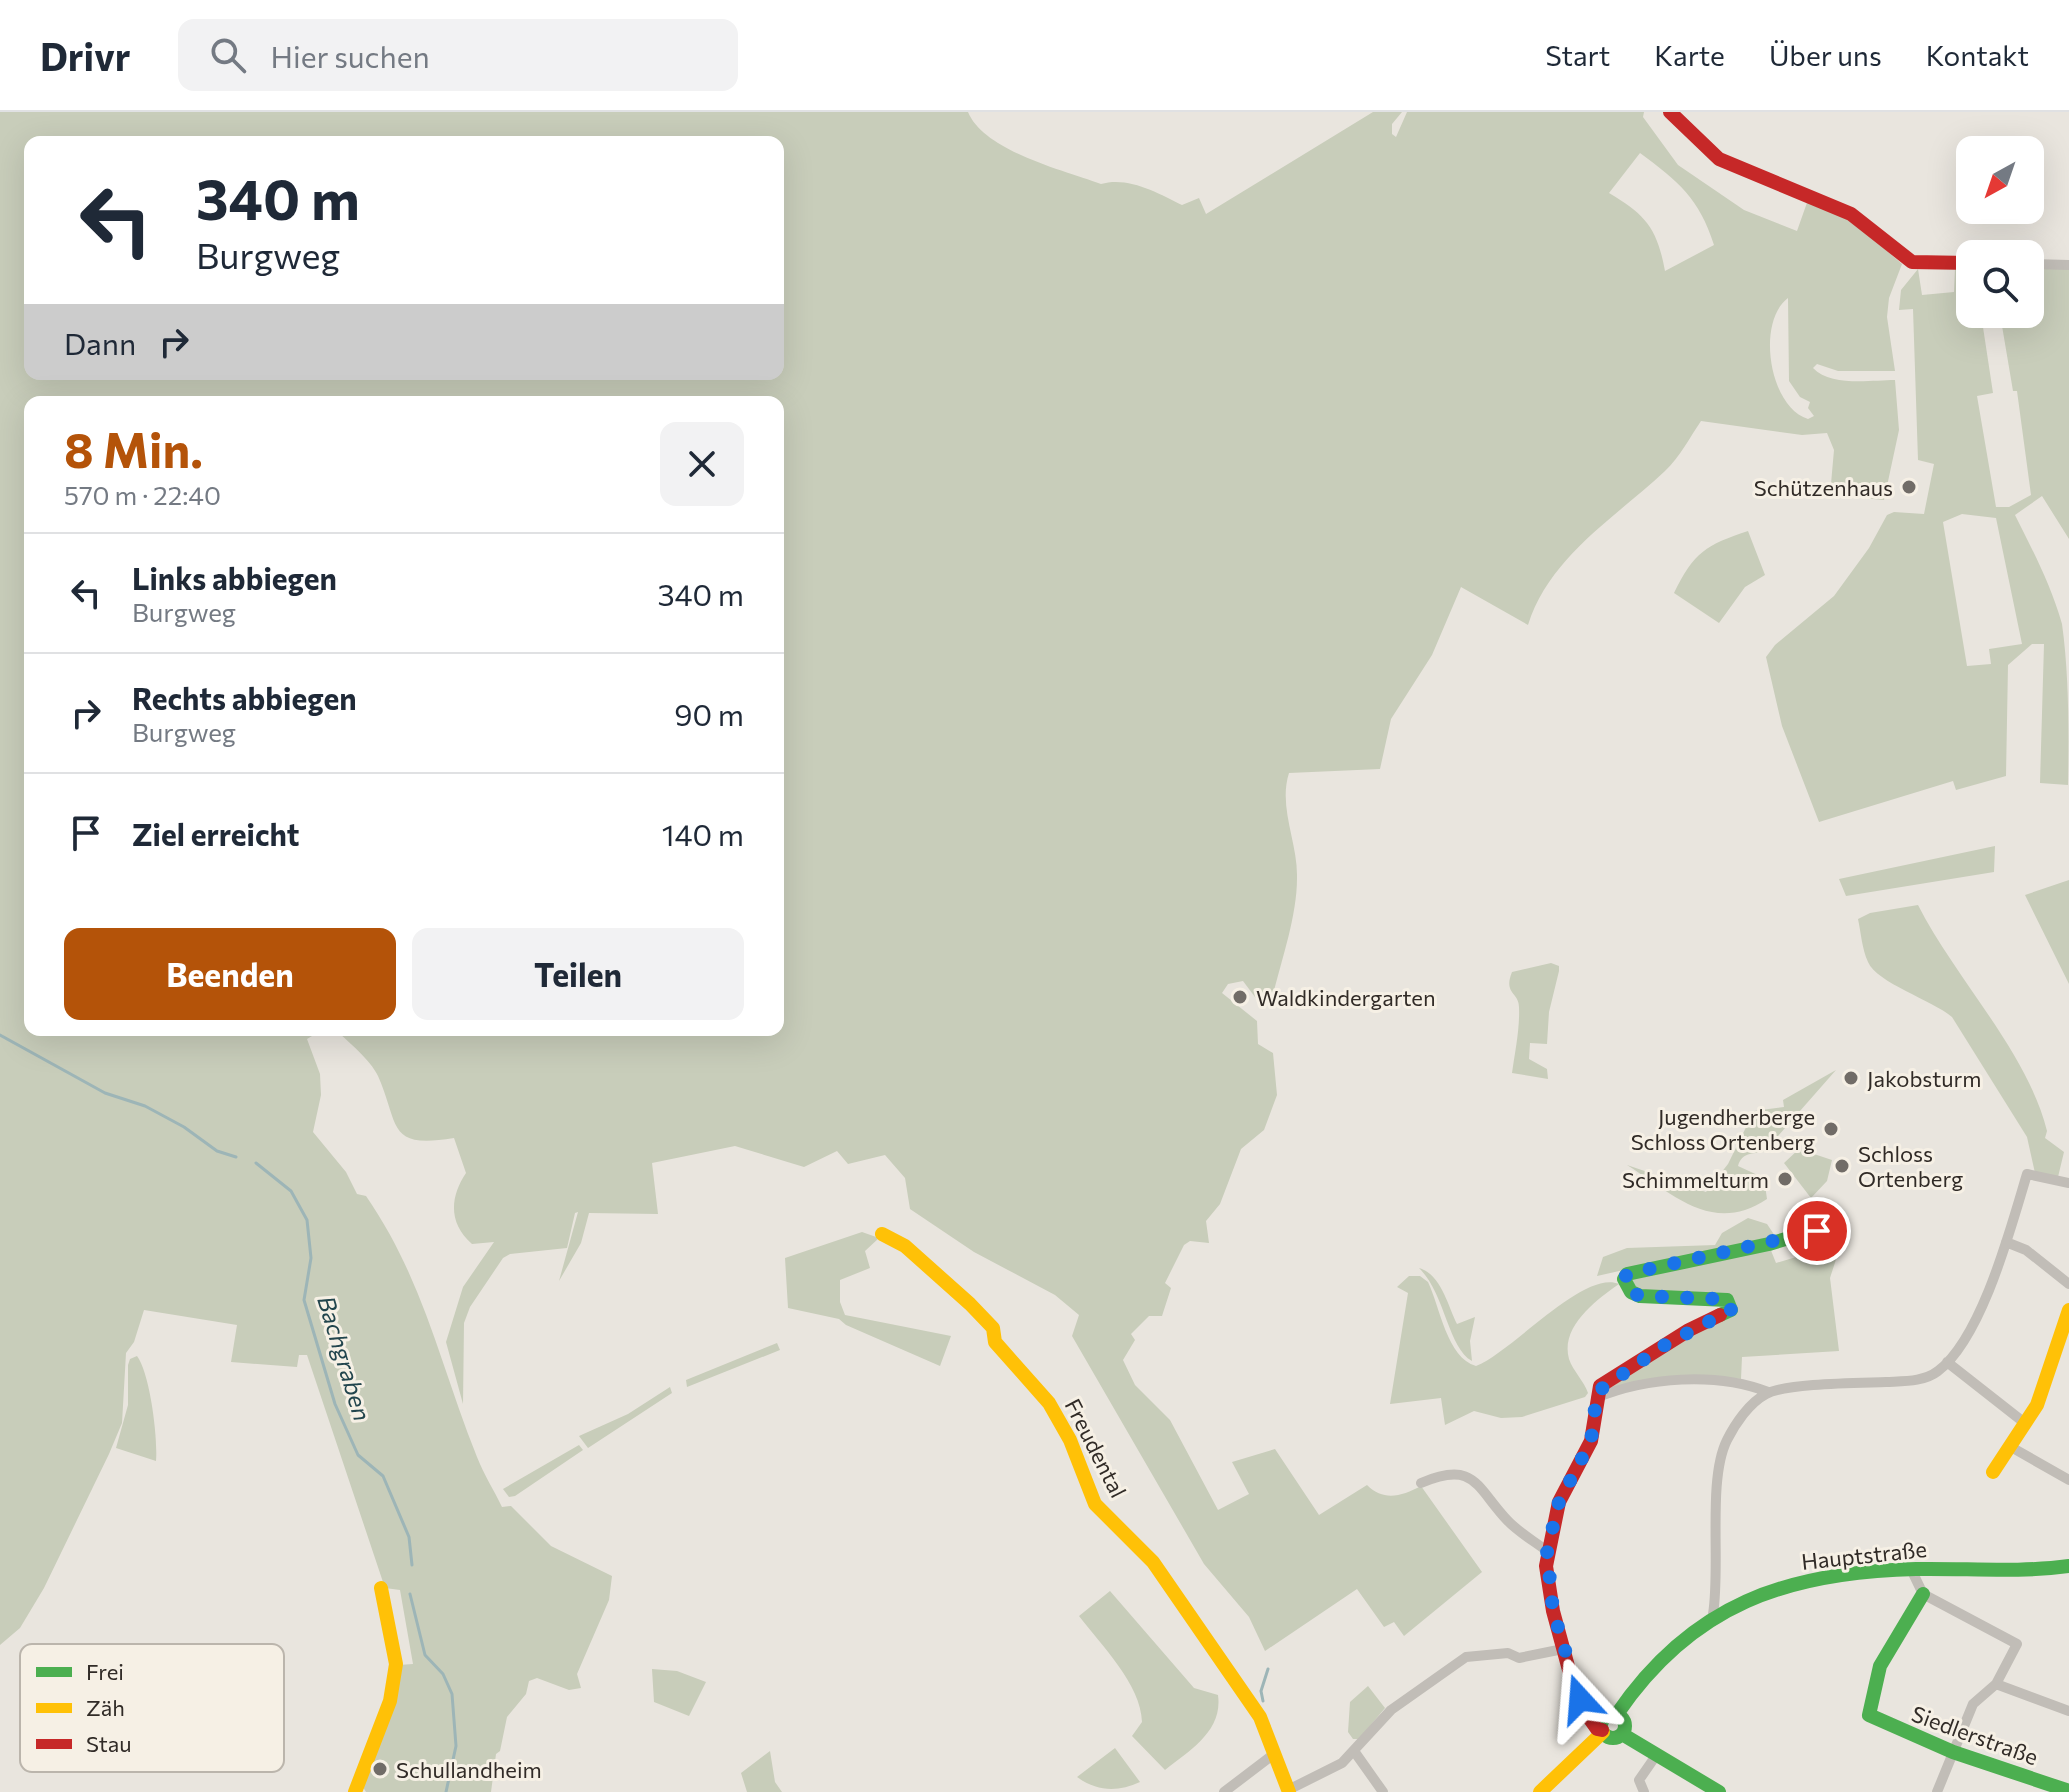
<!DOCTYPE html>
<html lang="de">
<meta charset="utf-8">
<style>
:root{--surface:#fff;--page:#f2f2f3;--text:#1f2937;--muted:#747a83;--line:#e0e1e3;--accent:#b45309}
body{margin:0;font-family:Commissioner,sans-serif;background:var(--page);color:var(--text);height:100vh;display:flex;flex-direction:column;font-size:30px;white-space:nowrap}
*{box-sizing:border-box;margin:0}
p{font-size:26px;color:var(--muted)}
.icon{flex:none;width:44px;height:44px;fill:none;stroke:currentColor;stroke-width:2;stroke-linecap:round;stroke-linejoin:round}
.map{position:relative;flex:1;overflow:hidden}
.details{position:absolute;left:24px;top:284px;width:760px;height:640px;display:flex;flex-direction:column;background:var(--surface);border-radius:16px;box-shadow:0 8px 32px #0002}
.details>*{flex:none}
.hud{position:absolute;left:24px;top:24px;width:760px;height:244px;border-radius:16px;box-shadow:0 8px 32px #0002;background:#fff;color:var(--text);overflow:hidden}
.needle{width:52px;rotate:220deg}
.buttons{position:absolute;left:1956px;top:24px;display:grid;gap:16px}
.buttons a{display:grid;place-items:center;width:88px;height:88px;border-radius:16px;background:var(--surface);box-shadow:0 8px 32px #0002;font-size:40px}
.pin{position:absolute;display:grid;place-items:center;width:68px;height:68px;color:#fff;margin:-34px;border:4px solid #fff;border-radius:50%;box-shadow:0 2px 8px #0007}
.me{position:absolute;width:88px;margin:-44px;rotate:341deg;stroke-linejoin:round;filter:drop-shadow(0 0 6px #0008)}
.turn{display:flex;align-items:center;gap:28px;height:168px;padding:0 40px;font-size:36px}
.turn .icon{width:104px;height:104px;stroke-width:2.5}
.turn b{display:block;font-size:56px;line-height:68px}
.then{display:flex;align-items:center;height:76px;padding:0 40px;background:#0003;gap:16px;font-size:30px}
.round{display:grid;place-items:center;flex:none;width:84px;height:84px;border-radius:16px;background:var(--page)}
.summary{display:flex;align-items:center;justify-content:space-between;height:136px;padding:0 40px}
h1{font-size:48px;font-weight:700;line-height:60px;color:var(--accent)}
.cta{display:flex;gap:16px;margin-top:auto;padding:16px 40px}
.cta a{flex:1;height:92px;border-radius:16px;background:var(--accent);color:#fff;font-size:32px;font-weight:700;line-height:92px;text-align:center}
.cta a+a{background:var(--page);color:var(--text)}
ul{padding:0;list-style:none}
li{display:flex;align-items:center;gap:24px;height:120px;padding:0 40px;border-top:2px solid var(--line)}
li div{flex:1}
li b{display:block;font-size:30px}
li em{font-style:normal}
header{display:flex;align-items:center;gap:48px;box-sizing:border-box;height:112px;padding:0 40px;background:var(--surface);border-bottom:2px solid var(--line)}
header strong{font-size:38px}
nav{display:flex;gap:44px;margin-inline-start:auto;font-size:28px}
.search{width:560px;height:72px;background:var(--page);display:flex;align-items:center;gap:20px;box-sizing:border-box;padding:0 28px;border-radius:16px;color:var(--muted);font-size:30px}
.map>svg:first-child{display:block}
.green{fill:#c8cdba;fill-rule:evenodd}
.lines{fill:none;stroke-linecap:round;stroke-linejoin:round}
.stream{stroke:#9db5b7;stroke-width:3}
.street{stroke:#c1bdb7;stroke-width:10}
.fast{stroke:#4caf50;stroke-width:14}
.slow{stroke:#ffc107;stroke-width:14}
.jam{stroke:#c62828;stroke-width:14}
.route{stroke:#1a73e8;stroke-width:14;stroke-dasharray:0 25.2}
.poi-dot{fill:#716c67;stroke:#f6f0e5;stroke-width:3}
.labels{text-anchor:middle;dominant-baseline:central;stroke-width:6;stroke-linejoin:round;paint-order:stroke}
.poi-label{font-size:22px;fill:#312b27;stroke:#f6f0e5;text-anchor:start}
.street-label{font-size:22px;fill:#312b27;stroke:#f6f0e5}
.water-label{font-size:24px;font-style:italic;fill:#22454d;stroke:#f6f0e5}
.key{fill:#f6f0e5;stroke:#bbb5ac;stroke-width:2}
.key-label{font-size:22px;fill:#312b27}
</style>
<header>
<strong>Drivr</strong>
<div class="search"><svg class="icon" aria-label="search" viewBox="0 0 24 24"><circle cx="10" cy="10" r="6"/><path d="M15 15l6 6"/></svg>Hier suchen</div>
<nav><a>Start</a><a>Karte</a><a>Über uns</a><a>Kontakt</a></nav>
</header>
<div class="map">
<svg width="2069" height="1680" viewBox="0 0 2069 1680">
<rect width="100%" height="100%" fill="#e9e5de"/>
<path class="green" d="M 0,0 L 968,0 C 984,39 1063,58 1101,72 C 1128,64 1158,81 1182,93 L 1199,86 L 1206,102 L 1373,0 L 1402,0 L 1392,12 L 1392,22 L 1396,25 L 1407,0 L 1644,0 L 1643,5 L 1678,53 L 1744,98 L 1797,119 L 1809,85 L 1849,106 L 1902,152 L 1889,186 L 1887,205 L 1895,259 L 1838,259 L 1817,252 L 1813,256 C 1831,275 1871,268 1895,268 L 1899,318 L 1884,388 L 1830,383 L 1834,338 L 1827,321 L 1802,323 L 1701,309 C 1690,325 1680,345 1665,359 C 1615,406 1550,444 1528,513 L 1461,475 L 1432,543 L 1391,607 L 1380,657 L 1289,661 C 1278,695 1298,731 1297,766 C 1297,804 1282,846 1273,883 L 1261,893 L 1243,869 L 1228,872 L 1222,881 L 1257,909 L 1258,932 L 1273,941 L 1277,983 L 1264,1018 L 1241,1037 L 1220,1092 L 1206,1109 L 1209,1131 L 1190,1129 L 1184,1133 L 1165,1171 L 1171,1176 L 1162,1204 L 1149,1204 L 1131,1222 L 1135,1228 L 1123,1248 L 1135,1273 L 1170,1308 L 1218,1398 L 1249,1382 L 1232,1350 L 1275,1337 L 1319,1403 L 1367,1373 C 1384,1390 1402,1384 1421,1374 L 1482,1460 L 1404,1524 L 1394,1510 L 1384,1515 L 1357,1477 L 1265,1539 L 1249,1505 L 1204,1452 L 1072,1224 L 1079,1203 L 1055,1183 L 974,1140 L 910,1097 L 905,1066 L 885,1043 L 848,1052 L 837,1039 L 804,1055 L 735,1034 L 652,1051 L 658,1102 L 589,1101 L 581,1131 L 559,1169 L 578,1100 L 575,1101 L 567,1136 L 510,1142 L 503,1146 L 470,1195 L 464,1211 L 463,1292 L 446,1230 L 463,1175 L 494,1130 L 472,1132 C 448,1111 450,1085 466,1061 L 454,1026 C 386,1037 400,1014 378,964 C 370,947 349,931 336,918 L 778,918 L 778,290 L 30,290 L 30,918 L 322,918 L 307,927 L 320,962 L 321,983 L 313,1020 L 346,1060 L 357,1082 L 366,1084 C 424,1168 440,1253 477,1345 C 484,1363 494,1378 502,1395 L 511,1394 L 551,1434 L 612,1464 L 609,1488 L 577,1562 L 581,1576 L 569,1578 L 537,1566 L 529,1569 L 526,1582 L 507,1605 L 500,1639 L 496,1642 L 491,1680 L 366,1680 L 361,1672 L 399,1553 L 413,1552 L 400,1478 L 385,1476 L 307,1243 L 299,1243 L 297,1255 L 231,1250 L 237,1213 L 144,1198 L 134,1230 L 126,1241 L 122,1311 L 109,1342 L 44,1476 L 20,1516 L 0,1533 ZM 30,30 L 778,30 L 778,262 L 30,262 ZM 1640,41 C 1679,70 1699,86 1714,133 L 1665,159 C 1657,116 1646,103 1609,81 ZM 1788,186 L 1789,269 L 1800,285 L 1810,290 L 1808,296 L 1814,304 L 1808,307 C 1769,295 1756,210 1788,186 Z
M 1970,155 L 1970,202 L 1981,202 L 1993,281 L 1977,284 L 1996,395 L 2009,395 L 2031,383 L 2017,279 L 2013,279 L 2000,202 L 2030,202 L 2030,155 L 2069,156 L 2069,427 L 2042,384 L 2015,403 C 2033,439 2051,473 2062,512 C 2069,562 2069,621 2068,673 L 2040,671 L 2044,532 L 2032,532 L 2008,553 L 2006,664 L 1956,678 L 1953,669 L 1819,710 L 1782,614 L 1766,545 L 1775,533 L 1834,484 L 1869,436 L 1887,403 L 1894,400 L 1924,402 L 1934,352 L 1918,348 L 1913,197 L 1899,198 L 1901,178 L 1918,157 L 1922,183 L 1954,180 L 1955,156 ZM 1962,402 L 1996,406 L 2022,532 L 1989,537 L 1991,552 L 1967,554 L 1943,410 Z
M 1748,419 L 1765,463 L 1745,475 L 1719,511 L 1674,481 C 1694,440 1706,433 1748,419 Z
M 1995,734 L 1994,760 L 1846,784 L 1839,767 Z
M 2069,768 L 2069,872 L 2025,783 Z
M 1918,793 C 1955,866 2028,941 2047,1019 L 2045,1026 L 2064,1040 L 2058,1065 L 2035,1061 L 2027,1025 L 1952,905 C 1932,888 1877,871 1868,850 C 1862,837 1861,821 1858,807 L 1870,801 Z
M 1551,851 L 1559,854 L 1559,859 L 1549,900 L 1547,932 L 1530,931 L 1529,947 L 1547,957 L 1548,967 L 1512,961 C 1515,940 1520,916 1519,895 C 1519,880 1503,882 1512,860 Z
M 1836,958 L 1764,1040 C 1752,1042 1742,1040 1738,1054 L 1764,1066 L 1767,1087 C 1713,1123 1674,1083 1627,1053 L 1706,1080 L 1728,1052 L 1754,999 L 1784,995 L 1783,988 Z
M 1799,1037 L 1832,1048 L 1827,1069 L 1811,1086 L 1784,1051 Z
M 1748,1106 L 1767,1112 L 1775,1124 L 1597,1164 L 1603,1145 L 1627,1136 L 1715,1133 L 1722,1121 Z
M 1829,1117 L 1840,1135 L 1830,1166 L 1839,1239 L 1742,1245 L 1741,1267 L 1706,1264 L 1604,1280 L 1692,1221 L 1738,1199 L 1734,1188 L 1638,1179 L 1631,1166 L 1770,1136 L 1776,1151 L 1826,1136 L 1822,1121 Z
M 862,1120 L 879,1126 L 865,1139 L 870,1156 L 840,1168 L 840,1190 L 845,1203 L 951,1224 L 940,1254 L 846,1213 L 839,1207 L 788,1196 L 785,1146 Z
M 1419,1156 C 1441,1162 1448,1194 1457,1212 L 1475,1205 L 1470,1229 L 1472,1249 C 1448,1236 1445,1181 1419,1156 Z
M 1409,1164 L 1420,1164 L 1428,1170 C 1440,1195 1447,1246 1476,1254 C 1512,1240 1584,1157 1619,1172 C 1596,1188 1560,1215 1569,1247 C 1573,1259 1584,1269 1588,1281 L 1585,1285 L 1522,1305 L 1501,1306 L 1474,1299 L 1445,1313 L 1441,1286 L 1390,1292 L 1408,1181 L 1397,1175 Z
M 777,1231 L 780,1238 L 687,1275 L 686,1268 Z
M 137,1244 C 150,1261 158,1326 156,1349 L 116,1336 L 128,1293 L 128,1253 L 130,1247 Z
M 670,1275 L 672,1281 L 588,1336 L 579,1324 L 628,1302 Z
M 579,1333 L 583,1338 L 515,1384 L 509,1385 L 503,1377 Z
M 1110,1479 L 1194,1576 L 1218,1583 C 1223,1619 1190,1638 1165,1658 L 1132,1624 L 1142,1610 C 1141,1572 1101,1533 1079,1504 Z
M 652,1557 L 677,1559 L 706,1570 L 689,1604 L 654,1590 Z
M 1368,1574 L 1385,1596 L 1359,1627 L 1353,1627 L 1348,1620 L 1350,1590 Z
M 1115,1636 L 1140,1670 C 1118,1680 1098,1680 1077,1665 Z
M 770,1639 L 775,1670 L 782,1680 L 747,1680 L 741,1661 Z"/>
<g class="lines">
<path class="stream" d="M 0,923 L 105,981 L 145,994 L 184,1015 L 217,1039 L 236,1045
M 256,1051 L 291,1079 L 307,1108 L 311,1146 L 304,1188 L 335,1292 L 358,1343 L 383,1364 L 409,1425 L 412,1453
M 410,1482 L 425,1543 L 443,1562 L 452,1582 L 456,1634 L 446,1680
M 1263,1589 L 1261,1579 L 1268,1557"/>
<path class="street" d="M 2030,152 L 2069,153
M 2006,1130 L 2026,1138 L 2069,1172
M 1947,1250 L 2026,1312
M 1596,1286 C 1647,1265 1716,1260 1768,1280
M 2011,1335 L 2069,1368
M 1421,1371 C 1475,1348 1476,1375 1507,1408 C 1518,1420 1534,1429 1547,1439
M 1911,1457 L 1923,1482 L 2017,1532 L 1996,1572 L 2069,1599
M 1713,1502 C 1721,1454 1707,1368 1727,1328 C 1735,1312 1749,1291 1766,1282 C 1787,1271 1859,1271 1886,1270 C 1903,1269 1924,1270 1938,1259 C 1982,1226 2011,1115 2027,1062 L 2069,1071
M 1354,1639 L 1383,1680
M 1288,1678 L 1342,1651 L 1391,1598 L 1466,1545 L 1508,1541 L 1519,1546 L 1563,1537
M 1224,1680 L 1274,1642
M 1644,1680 L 1639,1668 L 1655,1645
M 1937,1680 L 1973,1592 L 1996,1572"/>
<path class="fast" d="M 1720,1203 L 1731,1198 L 1727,1188 L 1640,1184 L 1631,1180 L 1624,1167 L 1627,1162 L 1769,1132 L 1829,1114
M 1923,1482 L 1880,1554 L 1869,1603 L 1953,1640 L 2069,1679
M 1617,1602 C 1692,1492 1787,1460 1916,1457 C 1967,1456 2018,1461 2069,1454
M1601 1614a12 12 0 1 1 24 0a12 12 0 1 1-24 0Z
M 1622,1622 L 1719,1680"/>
<path class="slow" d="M 882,1122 L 905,1134 L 970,1192 L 993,1216 L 995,1230 L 1049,1291 L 1070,1328 L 1095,1392 L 1153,1450 L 1260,1605 L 1289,1680
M 1993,1360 L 2037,1293 L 2069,1198
M 355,1680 L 390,1589 L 396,1552 L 381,1476
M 1540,1680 L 1603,1620"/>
<path class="jam" d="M 1670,0 L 1719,47 L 1851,102 L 1912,150 L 1970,151
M 1602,1618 L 1597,1617 L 1587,1603 L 1569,1558 L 1553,1499 L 1546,1454 L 1559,1390 L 1591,1329 L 1600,1274 L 1689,1218 L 1720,1203"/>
</g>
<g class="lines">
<path class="route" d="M 1580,1587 L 1553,1499 L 1547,1439 L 1559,1390 L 1591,1329 L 1597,1280 L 1663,1234 L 1731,1198 L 1727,1188 L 1722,1187 L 1640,1184 L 1631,1180 L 1624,1167 L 1627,1162 L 1817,1119"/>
</g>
<g class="poi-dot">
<circle cx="1909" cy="375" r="8"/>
<circle cx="1240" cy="885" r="8"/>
<circle cx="1851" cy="966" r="8"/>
<circle cx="1831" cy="1017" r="8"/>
<circle cx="1842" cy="1054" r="8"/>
<circle cx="1785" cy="1067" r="8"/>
<circle cx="380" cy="1657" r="8"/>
</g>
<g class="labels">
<g class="poi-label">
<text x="1893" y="375" text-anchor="end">Schützenhaus</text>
<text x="1256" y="885">Waldkindergarten</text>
<text x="1867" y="966">Jakobsturm</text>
<text x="1815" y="1004" text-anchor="end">Jugendherberge<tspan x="1815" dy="25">Schloss Ortenberg</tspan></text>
<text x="1858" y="1041">Schloss<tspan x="1858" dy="25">Ortenberg</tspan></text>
<text x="1769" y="1067" text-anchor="end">Schimmelturm</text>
<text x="396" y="1657">Schullandheim</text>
</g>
<g class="street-label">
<text transform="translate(1096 1336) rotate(63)">Freudental</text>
<text transform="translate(1864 1443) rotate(-6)">Hauptstraße</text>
<text transform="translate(1975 1623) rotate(20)">Siedlerstraße</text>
</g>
<g class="water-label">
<text transform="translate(345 1246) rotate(73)">Bachgraben</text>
</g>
</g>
<rect x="20" y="1532" width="264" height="128" rx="12" class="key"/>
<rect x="36" y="1555" width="36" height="10" fill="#4caf50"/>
<rect x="36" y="1591" width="36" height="10" fill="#ffc107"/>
<rect x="36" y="1627" width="36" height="10" fill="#c62828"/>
<g class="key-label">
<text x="86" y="1568">Frei</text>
<text x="86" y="1604">Zäh</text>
<text x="86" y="1640">Stau</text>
</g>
</svg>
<div class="buttons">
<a><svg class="needle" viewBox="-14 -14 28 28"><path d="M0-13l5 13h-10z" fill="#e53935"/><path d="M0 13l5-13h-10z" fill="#747a83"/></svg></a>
<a><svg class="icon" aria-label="search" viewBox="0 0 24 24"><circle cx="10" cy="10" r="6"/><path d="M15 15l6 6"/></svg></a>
</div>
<div class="pin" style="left:1817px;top:1119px;background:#d93025"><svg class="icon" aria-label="arrive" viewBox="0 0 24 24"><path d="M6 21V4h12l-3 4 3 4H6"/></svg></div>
<svg class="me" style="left:1580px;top:1587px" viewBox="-20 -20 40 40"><path d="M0-17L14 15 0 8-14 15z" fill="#1a73e8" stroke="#fff" stroke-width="4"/></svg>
<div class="hud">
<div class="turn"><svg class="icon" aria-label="left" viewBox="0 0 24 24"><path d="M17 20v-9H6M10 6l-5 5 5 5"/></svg><div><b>340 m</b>Burgweg</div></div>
<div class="then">Dann<svg class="icon" aria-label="right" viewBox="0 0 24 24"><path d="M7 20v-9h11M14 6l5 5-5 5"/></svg></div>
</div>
<section class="details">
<div class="summary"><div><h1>8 Min.</h1><p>570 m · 22:40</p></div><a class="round"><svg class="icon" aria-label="close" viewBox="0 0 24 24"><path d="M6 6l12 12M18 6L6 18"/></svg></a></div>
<ul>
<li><svg class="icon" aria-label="left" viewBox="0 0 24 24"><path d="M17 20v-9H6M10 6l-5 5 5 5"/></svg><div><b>Links abbiegen</b><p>Burgweg</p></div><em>340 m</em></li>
<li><svg class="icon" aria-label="right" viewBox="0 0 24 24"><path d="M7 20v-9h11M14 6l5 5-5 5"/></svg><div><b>Rechts abbiegen</b><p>Burgweg</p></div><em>90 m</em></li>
<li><svg class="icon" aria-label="arrive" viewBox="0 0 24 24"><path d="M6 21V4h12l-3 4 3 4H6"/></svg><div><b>Ziel erreicht</b></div><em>140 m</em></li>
</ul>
<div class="cta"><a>Beenden</a><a>Teilen</a></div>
</section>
</div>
